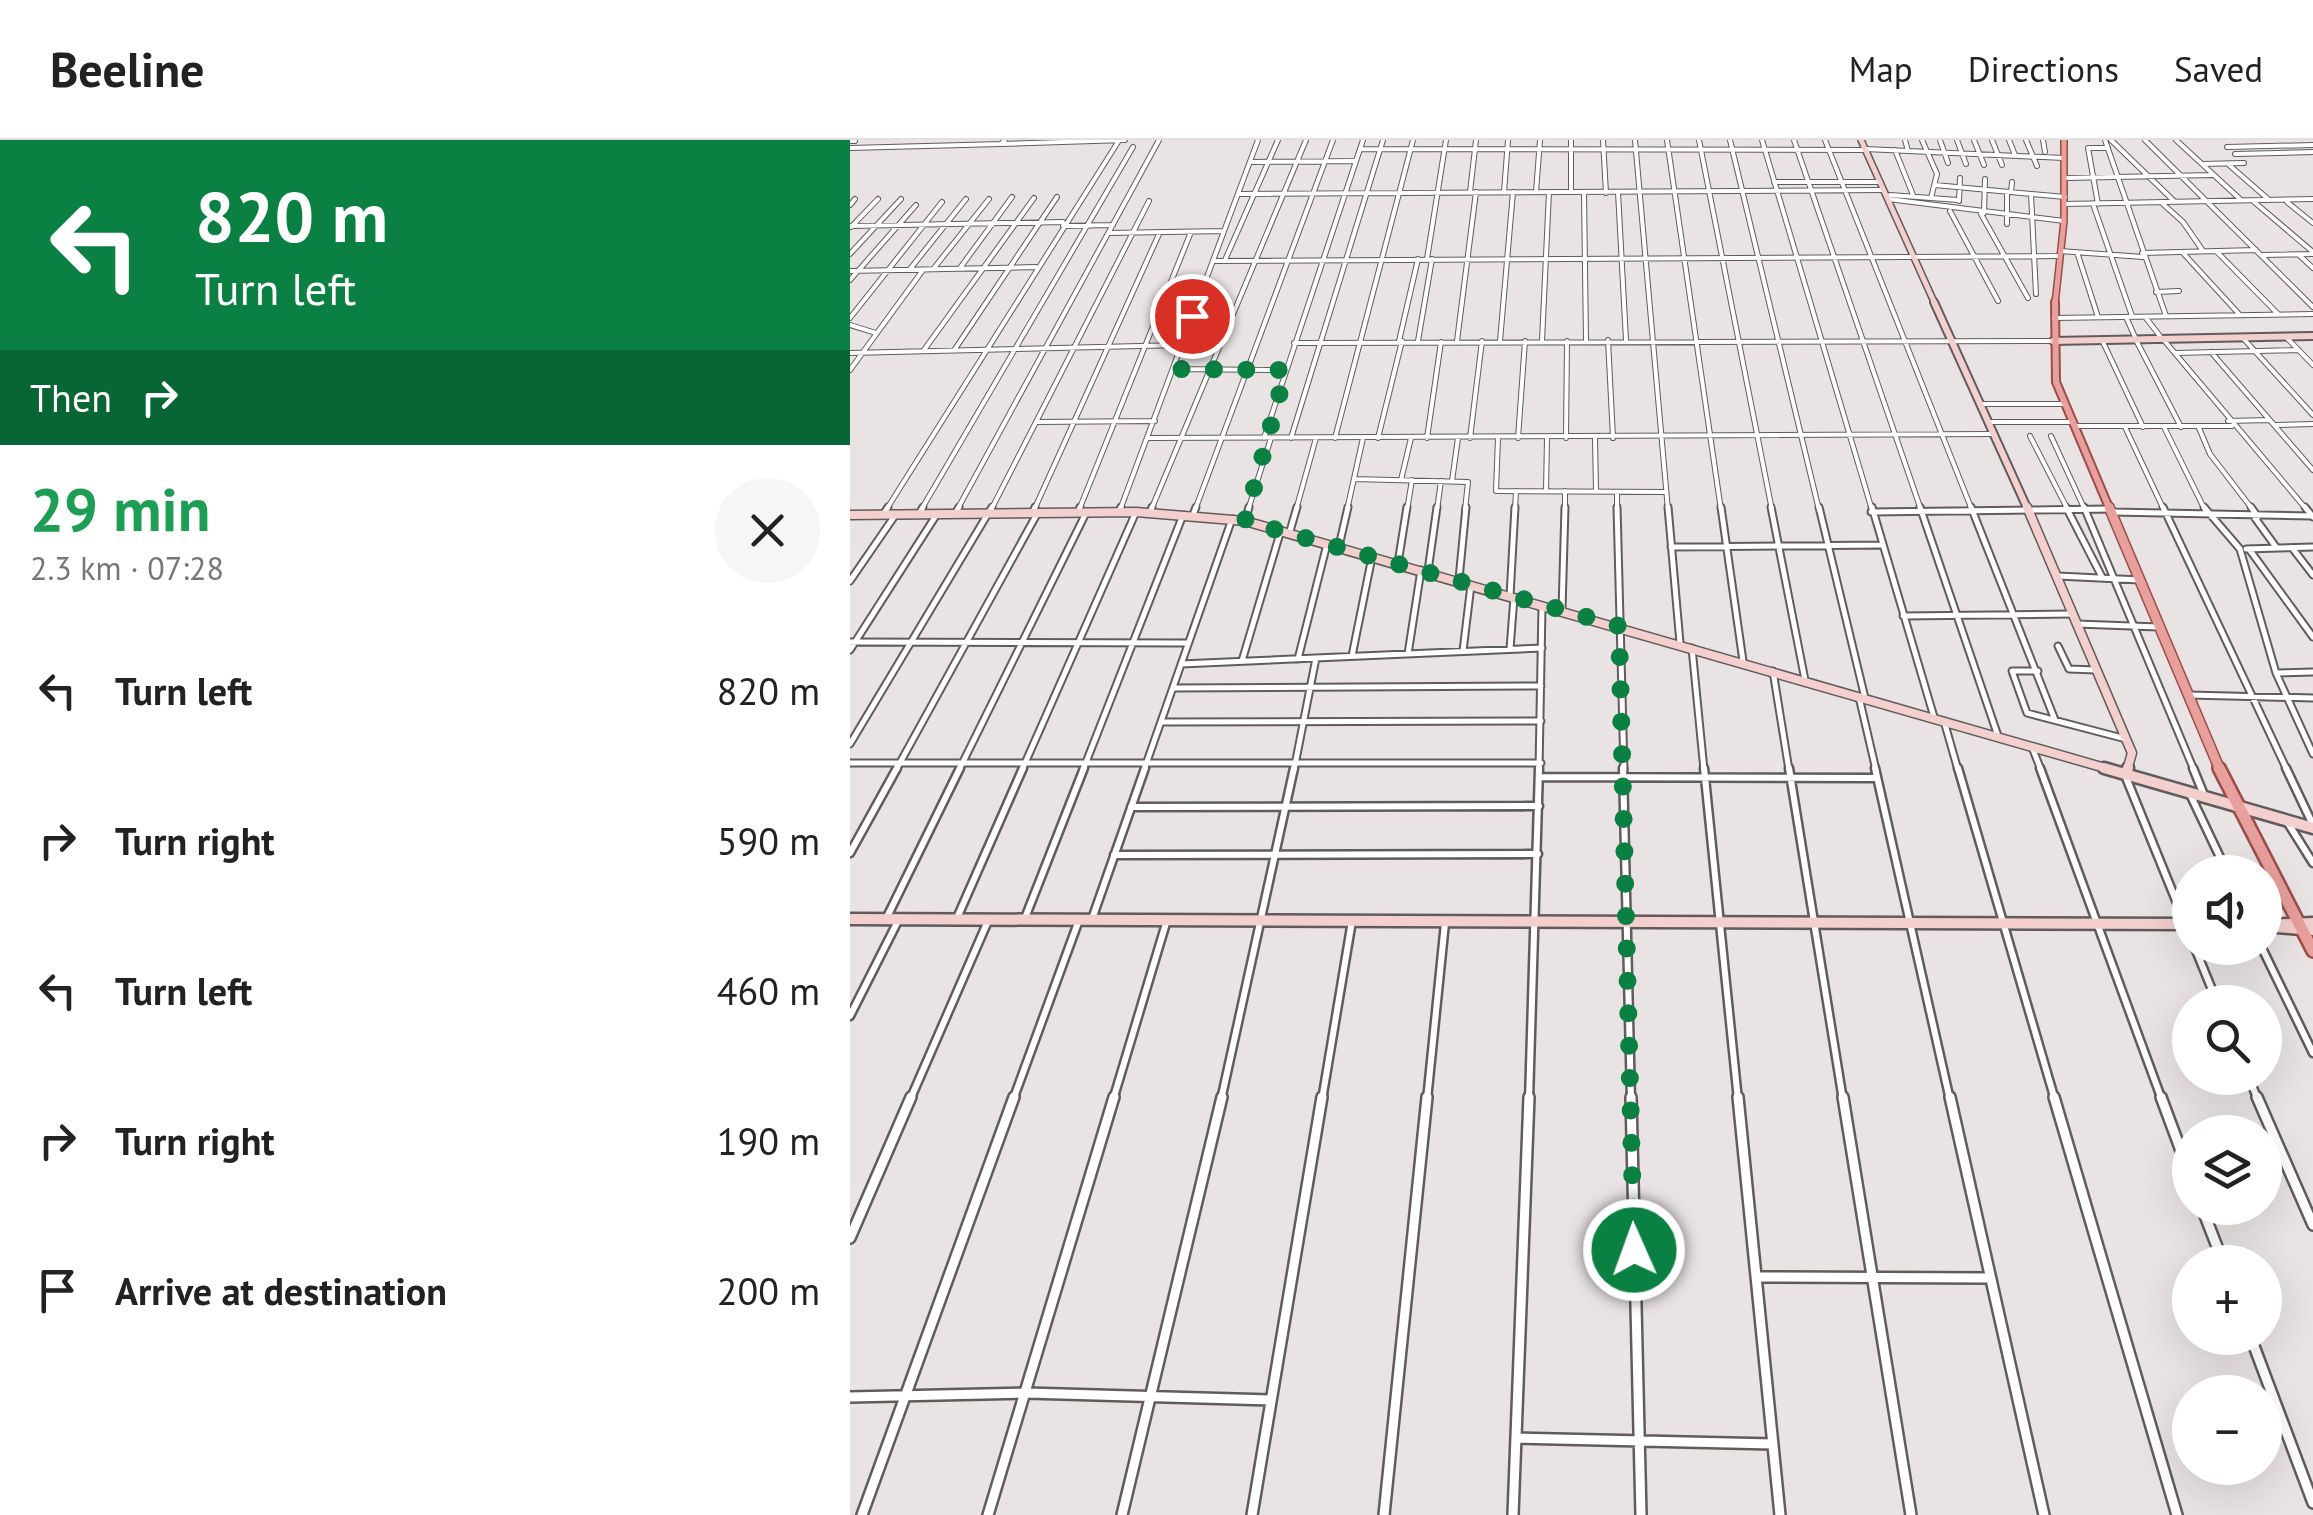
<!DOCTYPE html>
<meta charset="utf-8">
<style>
:root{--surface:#fff;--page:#f6f6f6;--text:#222;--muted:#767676;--line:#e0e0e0}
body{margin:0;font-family:"PT Sans",sans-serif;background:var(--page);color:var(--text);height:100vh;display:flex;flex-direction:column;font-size:38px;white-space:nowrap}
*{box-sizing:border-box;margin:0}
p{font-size:32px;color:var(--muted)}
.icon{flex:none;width:55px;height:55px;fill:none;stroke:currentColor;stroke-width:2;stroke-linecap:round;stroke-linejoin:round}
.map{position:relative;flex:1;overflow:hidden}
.details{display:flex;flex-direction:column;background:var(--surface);width:850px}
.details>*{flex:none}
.guide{background:#0b8043;color:#fff;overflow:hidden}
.controls{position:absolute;left:1322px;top:715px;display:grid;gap:20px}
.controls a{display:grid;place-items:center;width:110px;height:110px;border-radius:50%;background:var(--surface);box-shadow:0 10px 40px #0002;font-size:50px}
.pin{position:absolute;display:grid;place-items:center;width:85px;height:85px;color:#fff;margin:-42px;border:5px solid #fff;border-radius:50%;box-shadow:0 2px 10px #0007}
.me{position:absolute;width:110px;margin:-55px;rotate:358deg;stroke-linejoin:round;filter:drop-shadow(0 0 8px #0008)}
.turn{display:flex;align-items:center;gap:35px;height:210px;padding:0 30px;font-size:45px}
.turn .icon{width:130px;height:130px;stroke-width:2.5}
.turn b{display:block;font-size:70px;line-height:85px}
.then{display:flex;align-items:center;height:95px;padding:0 30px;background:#0003;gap:20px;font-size:38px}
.round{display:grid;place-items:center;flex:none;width:105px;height:105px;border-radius:52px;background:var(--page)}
.head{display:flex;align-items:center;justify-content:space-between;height:170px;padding:0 30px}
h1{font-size:60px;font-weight:800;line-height:75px;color:#1e9e55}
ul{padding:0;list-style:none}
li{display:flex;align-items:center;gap:30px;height:150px;padding:0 30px}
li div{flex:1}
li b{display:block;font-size:38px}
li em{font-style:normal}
header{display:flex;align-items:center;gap:60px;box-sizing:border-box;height:140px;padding:0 50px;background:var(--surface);border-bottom:2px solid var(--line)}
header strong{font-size:48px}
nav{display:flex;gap:55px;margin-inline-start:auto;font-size:35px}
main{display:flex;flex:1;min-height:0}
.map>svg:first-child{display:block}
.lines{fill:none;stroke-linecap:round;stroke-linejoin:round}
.street-far3-casing{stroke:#615c5b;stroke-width:6}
.street-far2-casing{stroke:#615c5b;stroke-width:9}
.street-far1-casing{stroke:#615c5b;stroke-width:11}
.street-casing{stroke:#615c5b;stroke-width:14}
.secondary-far3-casing{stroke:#615c5b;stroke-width:8}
.secondary-far2-casing{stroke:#615c5b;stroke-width:10}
.secondary-far1-casing{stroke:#615c5b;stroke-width:11}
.secondary-casing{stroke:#615c5b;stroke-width:15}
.primary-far3-casing{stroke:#9c4d49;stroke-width:8}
.primary-far2-casing{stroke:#9c4d49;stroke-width:10}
.primary-far1-casing{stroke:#9c4d49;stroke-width:12}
.primary-casing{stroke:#9c4d49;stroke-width:16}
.street-far3{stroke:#fff;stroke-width:4}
.street-far2{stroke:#fff;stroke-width:5}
.street-far1{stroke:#fff;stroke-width:6}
.street{stroke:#fff;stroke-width:9}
.secondary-far3{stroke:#f3cfce;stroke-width:5}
.secondary-far2{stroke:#f3cfce;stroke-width:6}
.secondary-far1{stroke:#f3cfce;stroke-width:8}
.secondary{stroke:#f3cfce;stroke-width:10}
.primary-far3{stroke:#e8a09c;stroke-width:5}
.primary-far2{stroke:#e8a09c;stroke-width:6}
.primary-far1{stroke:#e8a09c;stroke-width:9}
.primary{stroke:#e8a09c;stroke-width:11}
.route{stroke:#0b8043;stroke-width:18;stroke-dasharray:0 32.4}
</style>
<header>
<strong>Beeline</strong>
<nav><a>Map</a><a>Directions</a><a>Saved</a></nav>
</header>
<main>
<section class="details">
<div class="guide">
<div class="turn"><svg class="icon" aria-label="left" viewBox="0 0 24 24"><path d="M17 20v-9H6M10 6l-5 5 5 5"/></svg><div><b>820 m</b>Turn left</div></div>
<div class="then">Then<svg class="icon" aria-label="right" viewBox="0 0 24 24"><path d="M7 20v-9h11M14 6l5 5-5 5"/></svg></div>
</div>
<div class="head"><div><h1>29 min</h1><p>2.3 km · 07:28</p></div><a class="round"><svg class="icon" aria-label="close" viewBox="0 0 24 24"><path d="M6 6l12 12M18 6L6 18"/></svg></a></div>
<ul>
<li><svg class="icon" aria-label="left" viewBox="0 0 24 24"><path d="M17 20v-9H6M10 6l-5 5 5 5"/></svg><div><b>Turn left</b></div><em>820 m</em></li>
<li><svg class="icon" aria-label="right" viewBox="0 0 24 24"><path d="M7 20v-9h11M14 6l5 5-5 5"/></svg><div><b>Turn right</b></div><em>590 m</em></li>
<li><svg class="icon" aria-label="left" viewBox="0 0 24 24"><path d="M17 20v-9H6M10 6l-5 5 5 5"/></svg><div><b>Turn left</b></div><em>460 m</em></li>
<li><svg class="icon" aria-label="right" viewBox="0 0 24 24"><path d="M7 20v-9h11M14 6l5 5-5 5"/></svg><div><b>Turn right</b></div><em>190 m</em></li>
<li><svg class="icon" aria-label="arrive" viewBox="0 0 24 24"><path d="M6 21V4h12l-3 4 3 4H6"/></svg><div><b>Arrive at destination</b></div><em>200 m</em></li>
</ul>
</section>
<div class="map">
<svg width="1463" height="1375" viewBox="0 0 1463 1375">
<rect width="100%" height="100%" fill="#e9e3e3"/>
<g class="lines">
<g class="street-far3-casing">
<path id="street-far3" d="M 155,0 L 151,4 L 275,0
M 721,0 L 721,52
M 753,0 L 756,53
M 785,0 L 818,370
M 817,0 L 871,370
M 849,0 L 922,370
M 880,0 L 969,370
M 912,0 L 1022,370
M 944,0 L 1071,370
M 975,0 L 1122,370
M 1055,0 L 1058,11
M 1072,0 L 1087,34 L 1081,58
M 1090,0 L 1098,23
M 1107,0 L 1116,24
M 1124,0 L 1134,25
M 1142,0 L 1152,25
M 1159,0 L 1165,15
M 1176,0 L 1187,26
M 1193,0 L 1195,12
M 1255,0 L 1316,176
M 1261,0 L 1325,62
M 1295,0 L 1463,167
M 1326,0 L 1391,60
M 0,1 L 5,1
M 1377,7 L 1463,5
M 0,8 L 151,4
M 510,9 L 1015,10
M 1015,9 L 1214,18
M 1045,10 L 1063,55
M 1385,14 L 1463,12
M 400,22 L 504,21
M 1352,24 L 1394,23
M 1378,24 L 1418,59
M 1216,38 L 1363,35
M 924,42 L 1029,42
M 1085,45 L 1215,57
M 620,52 L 626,0
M 654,52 L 658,0
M 686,52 L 690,0
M 768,52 L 776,200
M 1157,52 L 1157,84
M 1161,52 L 1162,42
M 734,53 L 736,201
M 388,54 L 1033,50
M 1181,54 L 1186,154
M 1040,55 L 1108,60
M 1038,59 L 1214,81
M 1109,61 L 1110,38
M 1403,61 L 1463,112
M 1437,62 L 1463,83
M 1215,64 L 1463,59
M 1243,64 L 1282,176
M 1248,64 L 1238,8 L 1258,8
M 1313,64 L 1333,82 L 1353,111
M 0,65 L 5,59
M 1100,71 L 1148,161
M 1134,73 L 1135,39
M 1131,74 L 1178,158
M 0,86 L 213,82
M 213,86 L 263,85
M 1,87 L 28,59
M 259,93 L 374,91
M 1210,111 L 1293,117
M 1227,112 L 1248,177
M 1367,112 L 1428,174
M 1292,113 L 1406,110
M 1333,113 L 1389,174
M 0,114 L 51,59
M 1412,115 L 1463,114
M 1449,115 L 1463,128
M 577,119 L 596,0
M 375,120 L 428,0
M 363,121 L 1210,116
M 84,128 L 139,59
M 110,128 L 162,57
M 60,129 L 116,59
M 0,131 L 186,127
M 0,140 L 66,65
M 1306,152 L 1329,151
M 1276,177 L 1285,197
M 0,178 L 92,62
M 1204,178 L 1463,174
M 1296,178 L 1310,196
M 0,185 L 26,193
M 1392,197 L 1463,275
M 1436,197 L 1463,225
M 1313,199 L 1457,370
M 758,200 L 763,298
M 1252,200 L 1293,287
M 1286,200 L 1331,287
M 549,201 L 568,119
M 568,201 L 582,119
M 607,201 L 626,52
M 650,201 L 663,52
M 692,201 L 699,52
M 444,203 L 1203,201
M 105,209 L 207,57
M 74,210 L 184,58
M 1361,212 L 1463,330
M 0,213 L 332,205
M 1326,213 L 1449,210
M 323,229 L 436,230
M 0,230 L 73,130
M 1130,264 L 1216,264
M 1378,281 L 1419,280
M 187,282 L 305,281
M 1139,282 L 1224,282
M 1426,285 L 1463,284
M 1226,286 L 1382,286
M 1275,287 L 1314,370
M 1314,287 L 1355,370
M 1349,288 L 1360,314 L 1403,370
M 1180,296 L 1218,370
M 1201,296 L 1235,370
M 299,298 L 1144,294
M 414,298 L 513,0
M 441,298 L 533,0
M 485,298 L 563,0
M 528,298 L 552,201
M 577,298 L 591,202
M 620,298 L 632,201
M 648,298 L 646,351 L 816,352
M 668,298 L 675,201
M 716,298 L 717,201
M 745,298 L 746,351
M 504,339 L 618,342 L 615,370
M 551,340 L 561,298
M 602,341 L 608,298
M 696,351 L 697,298
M 767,352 L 767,370
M 36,370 L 268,2
M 71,370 L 283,7
M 107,370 L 309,0
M 141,370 L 299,61
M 184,370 L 310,92
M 229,370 L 341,92
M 270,370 L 408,0
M 301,370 L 456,0
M 345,370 L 483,0
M 398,370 L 421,298
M 446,370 L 466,298
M 497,370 L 513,298
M 557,370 L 562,340
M 587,370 L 591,341
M 665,370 L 666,351
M 715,370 L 715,351
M 1188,370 L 1260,369"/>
</g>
<g class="street-far2-casing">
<path id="street-far2" d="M 767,367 L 774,630
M 818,367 L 830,503
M 871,367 L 893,521
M 921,367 L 955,540
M 969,367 L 1015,558
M 1022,367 L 1084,577
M 1070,367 L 1148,596
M 1121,367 L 1205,580
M 1216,367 L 1252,437
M 1234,367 L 1344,630
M 1313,367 L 1437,630
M 1354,367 L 1390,409 L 1426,533 L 1463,614
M 1401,367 L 1408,377
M 1455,367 L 1463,377
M 269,372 L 271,367
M 1021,372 L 1260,369
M 1263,372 L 1461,376
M 228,373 L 230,367
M 300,373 L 302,367
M 69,374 L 73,367
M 105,374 L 109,367
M 182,374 L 185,367
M 33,375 L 38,367
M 343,375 L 346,367
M 1405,378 L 1426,407
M 395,381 L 399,367
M 440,391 L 447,367
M 489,406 L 498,367
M 821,407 L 1031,405
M 1396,409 L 1463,407
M 1399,409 L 1463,497
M 1443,409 L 1463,435
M 548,423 L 557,367
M 578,431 L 587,367
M 1208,436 L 1290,440
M 609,439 L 616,367
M 0,441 L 46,374
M 660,456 L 665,367
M 712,470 L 715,367
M 1053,476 L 1223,474
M 1227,484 L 1308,487
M 0,502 L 338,503
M 1208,506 L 1219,529 L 1246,530
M 842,508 L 854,630
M 660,509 L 664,457
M 0,510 L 87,374
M 613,511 L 621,445
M 558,514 L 571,430
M 502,516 L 522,417
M 448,519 L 477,404
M 392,521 L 431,390
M 331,524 L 692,508
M 923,531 L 939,630
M 1188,531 L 1162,531 L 1177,573 L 1276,599
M 1426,533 L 1463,532
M 323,548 L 691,546
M 1339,555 L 1463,558
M 1009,557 L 1026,630
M 1094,581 L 1108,630
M 311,582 L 691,581
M 0,604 L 142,367
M 1182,607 L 1191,630
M 0,623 L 691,623
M 46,630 L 187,374
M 109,630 L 236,373
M 172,630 L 286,372
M 233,630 L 333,375
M 294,630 L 382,379
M 444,630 L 466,518
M 689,630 L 692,466"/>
</g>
<g class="street-far1-casing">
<path id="street-far1" d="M 773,628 L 781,960
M 854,628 L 888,960
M 939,628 L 993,960
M 1025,628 L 1100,960
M 1108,628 L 1205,960
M 1190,628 L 1312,960
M 1343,628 L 1354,655
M 1436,628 L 1463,685
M 1275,635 L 1340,795
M 690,637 L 1027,638
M 1339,652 L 1377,732
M 281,667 L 689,666
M 1436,680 L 1463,723
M 0,713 L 47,628
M 264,715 L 688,714
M 107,778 L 173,628
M 175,778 L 234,628
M 36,779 L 110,628
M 242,779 L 295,628
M 1345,808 L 1367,862
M 1412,808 L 1463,913
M 0,876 L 49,779
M 1399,938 L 1408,960
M 60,960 L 138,781
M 163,960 L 229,780
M 263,960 L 317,780
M 371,960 L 444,628
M 472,960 L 502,781
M 577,960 L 595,783
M 679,960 L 689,628"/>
</g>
<g class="street-casing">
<path id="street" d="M 781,957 L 791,1375
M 888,957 L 930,1375
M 993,957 L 1061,1375
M 1100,957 L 1194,1375
M 1204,957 L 1327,1375
M 1311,957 L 1340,1035
M 1407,957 L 1463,1085
M 1352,1068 L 1373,1122
M 0,1098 L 61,957
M 907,1137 L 1139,1138
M 1401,1198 L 1463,1363
M 0,1257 L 177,1253 L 421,1260
M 667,1298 L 923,1304
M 12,1375 L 164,957
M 138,1375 L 264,957
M 272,1375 L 372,957
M 402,1375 L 472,957
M 534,1375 L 577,957
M 663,1375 L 679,957"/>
</g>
<g class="secondary-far3-casing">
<path id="secondary-far3" d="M 1011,0 L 1085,164"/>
</g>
<g class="secondary-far2-casing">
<path id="secondary-far2" d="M 1084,162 L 1178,370
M 1203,201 L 1463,196"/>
</g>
<g class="secondary-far1-casing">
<path id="secondary-far1" d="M 1177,367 L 1282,613 L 1277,630
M 0,375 L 286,372 L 395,381 L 1262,630"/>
</g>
<g class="secondary-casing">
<path id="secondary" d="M 1254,628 L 1463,688
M 1276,633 L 1278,628
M 0,779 L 1340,784
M 1416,785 L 1463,783
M 1415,786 L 1463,790"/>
</g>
<g class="primary-far3-casing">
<path id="primary-far3" d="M 1205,164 L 1214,81 L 1214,0"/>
</g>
<g class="primary-far2-casing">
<path id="primary-far2" d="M 1205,162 L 1206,242 L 1260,370"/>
</g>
<g class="primary-far1-casing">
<path id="primary-far1" d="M 1259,367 L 1370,630"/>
</g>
<g class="primary-casing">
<path id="primary" d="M 1369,628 L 1463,811"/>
</g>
<use href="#street-far3" class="street-far3"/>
<use href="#street-far2" class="street-far2"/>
<use href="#street-far1" class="street-far1"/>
<use href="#street" class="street"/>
<use href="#secondary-far3" class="secondary-far3"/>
<use href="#secondary-far2" class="secondary-far2"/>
<use href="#secondary-far1" class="secondary-far1"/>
<use href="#secondary" class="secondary"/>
<use href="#primary-far3" class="primary-far3"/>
<use href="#primary-far2" class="primary-far2"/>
<use href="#primary-far1" class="primary-far1"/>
<use href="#primary" class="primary"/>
</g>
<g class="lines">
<path class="route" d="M 342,176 L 323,229 L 436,230 L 395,381 L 769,486 L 784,1110"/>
</g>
</svg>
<div class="controls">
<a><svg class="icon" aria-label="sound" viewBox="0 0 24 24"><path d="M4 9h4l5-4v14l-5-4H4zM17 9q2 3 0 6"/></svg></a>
<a><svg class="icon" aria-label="search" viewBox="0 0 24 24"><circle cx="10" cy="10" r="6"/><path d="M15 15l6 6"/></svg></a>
<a><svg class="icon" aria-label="layers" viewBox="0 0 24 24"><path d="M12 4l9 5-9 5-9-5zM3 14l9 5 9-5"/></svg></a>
<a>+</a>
<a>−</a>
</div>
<div class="pin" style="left:342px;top:176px;background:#d93025"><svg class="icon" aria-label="arrive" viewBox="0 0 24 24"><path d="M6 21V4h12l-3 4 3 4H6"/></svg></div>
<svg class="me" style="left:784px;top:1110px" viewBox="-20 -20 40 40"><circle r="17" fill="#0b8043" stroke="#fff" stroke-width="3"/><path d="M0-11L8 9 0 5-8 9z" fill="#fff"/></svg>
</div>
</main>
